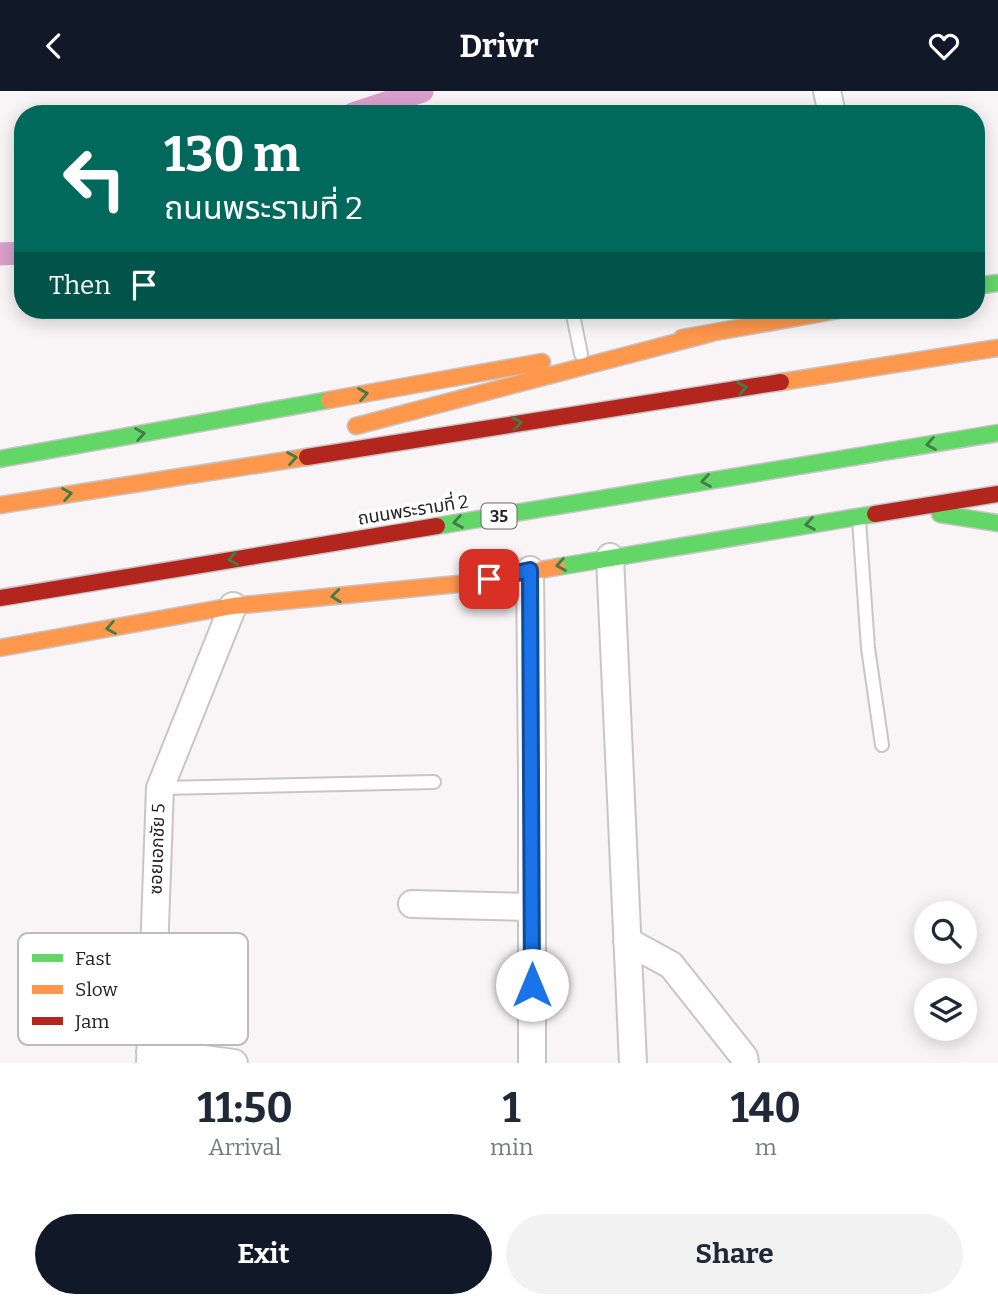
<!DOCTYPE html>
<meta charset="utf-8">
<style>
:root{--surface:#fff;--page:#f2f2f3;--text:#1f2937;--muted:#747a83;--accent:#111827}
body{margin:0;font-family:Bitter,"Noto Sans Thai",serif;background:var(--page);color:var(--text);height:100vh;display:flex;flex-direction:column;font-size:26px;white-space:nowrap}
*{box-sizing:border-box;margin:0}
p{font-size:23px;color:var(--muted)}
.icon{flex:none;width:38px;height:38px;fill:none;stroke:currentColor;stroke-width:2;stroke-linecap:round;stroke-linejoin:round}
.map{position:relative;height:972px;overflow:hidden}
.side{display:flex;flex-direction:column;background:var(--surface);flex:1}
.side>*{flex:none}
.top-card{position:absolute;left:14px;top:14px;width:971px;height:214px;border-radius:28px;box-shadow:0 4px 18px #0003;background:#00695c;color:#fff;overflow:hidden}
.buttons{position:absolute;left:914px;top:810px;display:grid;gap:14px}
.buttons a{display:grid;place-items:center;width:63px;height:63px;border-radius:50%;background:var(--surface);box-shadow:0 4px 18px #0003;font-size:35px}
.pin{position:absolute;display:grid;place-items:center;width:60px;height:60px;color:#fff;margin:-30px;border-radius:14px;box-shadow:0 4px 10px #0006}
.me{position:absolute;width:77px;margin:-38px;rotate:0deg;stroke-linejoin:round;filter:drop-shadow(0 0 5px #0008)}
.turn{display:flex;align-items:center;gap:24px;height:147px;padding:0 35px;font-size:32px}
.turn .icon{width:91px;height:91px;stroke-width:2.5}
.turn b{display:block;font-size:49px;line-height:60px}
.then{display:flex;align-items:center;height:66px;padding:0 35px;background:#0003;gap:14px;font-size:26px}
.eta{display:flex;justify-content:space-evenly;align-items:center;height:119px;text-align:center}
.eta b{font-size:42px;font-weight:700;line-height:49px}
.action{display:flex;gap:14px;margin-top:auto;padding:14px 35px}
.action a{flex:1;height:80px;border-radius:42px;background:var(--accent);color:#fff;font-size:28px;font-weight:700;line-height:80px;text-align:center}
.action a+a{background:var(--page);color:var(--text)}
header{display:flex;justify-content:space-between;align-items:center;height:91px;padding:0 35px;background:var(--accent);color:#fff;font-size:32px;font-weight:700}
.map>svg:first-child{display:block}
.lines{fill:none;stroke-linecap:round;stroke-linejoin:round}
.canal{stroke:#dba0cc;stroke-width:23}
.lane-casing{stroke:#c8c5c7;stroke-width:16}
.street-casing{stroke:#c8c5c7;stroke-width:30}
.fast-casing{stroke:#c8c5c7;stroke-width:19}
.slow-casing{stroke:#c8c5c7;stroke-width:19}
.jam-casing{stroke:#c8c5c7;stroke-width:19}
.lane{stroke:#fefefe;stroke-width:12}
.street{stroke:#fefefe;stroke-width:26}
.fast{stroke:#63d668;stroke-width:16}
.slow{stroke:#ff974d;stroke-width:16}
.jam{stroke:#b3261e;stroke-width:16}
.oneway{stroke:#437c46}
.route-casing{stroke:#114b97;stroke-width:18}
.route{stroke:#1a73e8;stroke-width:12}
.labels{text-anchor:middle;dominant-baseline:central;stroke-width:7;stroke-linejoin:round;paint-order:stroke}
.shield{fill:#fff;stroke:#656465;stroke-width:2}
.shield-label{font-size:16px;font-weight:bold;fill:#232123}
.street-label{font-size:18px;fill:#232123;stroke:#fff}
.key{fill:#fff;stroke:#bdbcbd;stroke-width:2}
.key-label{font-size:19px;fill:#232123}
</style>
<header><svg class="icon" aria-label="back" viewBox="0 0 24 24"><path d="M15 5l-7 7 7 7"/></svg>Drivr<svg class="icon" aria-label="heart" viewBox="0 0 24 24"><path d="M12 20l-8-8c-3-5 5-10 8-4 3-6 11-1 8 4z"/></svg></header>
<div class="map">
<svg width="998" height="972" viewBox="0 0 998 972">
<rect width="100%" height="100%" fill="#f9f5f7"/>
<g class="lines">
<path class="canal" d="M 353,23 L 422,0
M 0,163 L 23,162"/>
<g class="lane-casing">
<path id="lane" d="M 572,219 L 581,263
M 859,429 L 868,557 L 882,654
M 160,697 L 434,691"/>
</g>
<g class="street-casing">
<path id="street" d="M 827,0 L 832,23
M 610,466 L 633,972
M 530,479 L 532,681 L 532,972
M 412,813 L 532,816
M 627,850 L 671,874 L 744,966 L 745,972
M 150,961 L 234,972
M 150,972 L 160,697 L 233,515"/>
</g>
<g class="fast-casing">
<path id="fast" d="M 976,195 L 998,192
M 0,368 L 329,309
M 940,423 L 998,432
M 437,435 L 998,342
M 557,476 L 875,423"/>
</g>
<g class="slow-casing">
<path id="slow" d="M 682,247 L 839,219
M 781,291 L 998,257
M 329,309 L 542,271
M 356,335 L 712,242
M 0,414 L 307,366
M 0,557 L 233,515 L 468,492 L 557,476"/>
</g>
<g class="jam-casing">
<path id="jam" d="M 307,366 L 781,291
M 875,423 L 998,403
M 0,507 L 437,435"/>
</g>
<use href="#lane" class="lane"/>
<use href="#street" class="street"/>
<use href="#fast" class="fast"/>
<use href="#slow" class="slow"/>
<use href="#jam" class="jam"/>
</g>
<defs><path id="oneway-chevron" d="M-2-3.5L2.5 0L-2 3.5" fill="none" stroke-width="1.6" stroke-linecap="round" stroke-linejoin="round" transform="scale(1.75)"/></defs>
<g class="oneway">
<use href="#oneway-chevron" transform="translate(742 297) rotate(-9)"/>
<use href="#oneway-chevron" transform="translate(363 303) rotate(-10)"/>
<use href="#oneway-chevron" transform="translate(517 332) rotate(-9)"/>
<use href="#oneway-chevron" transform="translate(140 343) rotate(-10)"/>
<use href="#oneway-chevron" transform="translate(931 353) rotate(171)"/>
<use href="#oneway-chevron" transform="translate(292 367) rotate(-9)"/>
<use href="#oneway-chevron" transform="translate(706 390) rotate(171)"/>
<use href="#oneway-chevron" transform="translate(67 403) rotate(-9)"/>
<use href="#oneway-chevron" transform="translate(458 431) rotate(171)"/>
<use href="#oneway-chevron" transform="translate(810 433) rotate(171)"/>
<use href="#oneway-chevron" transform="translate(233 468) rotate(171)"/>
<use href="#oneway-chevron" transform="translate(561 474) rotate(170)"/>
<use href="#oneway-chevron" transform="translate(336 505) rotate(174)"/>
<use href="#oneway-chevron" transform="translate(111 537) rotate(170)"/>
</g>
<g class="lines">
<g class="route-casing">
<path id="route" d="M 489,488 L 530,479 L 532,894"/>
</g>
<use href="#route" class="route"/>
</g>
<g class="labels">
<rect class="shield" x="481.5" y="412.5" width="35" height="25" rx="5"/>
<g class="shield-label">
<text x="499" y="425">35</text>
</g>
<g class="street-label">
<text transform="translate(413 419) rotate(-9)">ถนนพระรามที่ 2</text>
<text transform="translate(157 758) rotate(-88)">ซอยเอกชัย 5</text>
</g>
</g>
<rect x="18" y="842" width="230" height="112" rx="10" class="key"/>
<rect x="32" y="863" width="31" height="8" fill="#63d668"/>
<rect x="32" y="894" width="31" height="9" fill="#ff974d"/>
<rect x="32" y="926" width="31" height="8" fill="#b3261e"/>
<g class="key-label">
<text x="75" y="874">Fast</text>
<text x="75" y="905">Slow</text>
<text x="75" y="937">Jam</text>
</g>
</svg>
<div class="buttons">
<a><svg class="icon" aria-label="search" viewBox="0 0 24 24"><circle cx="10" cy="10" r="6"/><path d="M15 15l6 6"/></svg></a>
<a><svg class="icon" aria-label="layers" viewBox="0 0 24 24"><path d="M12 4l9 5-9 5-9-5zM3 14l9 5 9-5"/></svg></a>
</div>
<div class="pin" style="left:489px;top:488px;background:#d93025"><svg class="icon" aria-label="arrive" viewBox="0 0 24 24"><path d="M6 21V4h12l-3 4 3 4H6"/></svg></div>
<svg class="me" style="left:532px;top:894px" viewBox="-20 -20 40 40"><circle r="19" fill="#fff"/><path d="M0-13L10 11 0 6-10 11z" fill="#1a73e8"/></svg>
<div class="top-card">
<div class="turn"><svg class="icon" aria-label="left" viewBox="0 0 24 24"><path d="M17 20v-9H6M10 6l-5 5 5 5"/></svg><div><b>130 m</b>ถนนพระรามที่ 2</div></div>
<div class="then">Then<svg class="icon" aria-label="arrive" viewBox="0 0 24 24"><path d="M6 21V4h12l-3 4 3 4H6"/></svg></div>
</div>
</div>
<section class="side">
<div class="eta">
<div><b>11:50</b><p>Arrival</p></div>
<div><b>1</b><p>min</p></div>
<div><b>140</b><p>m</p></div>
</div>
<div class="action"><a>Exit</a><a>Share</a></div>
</section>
